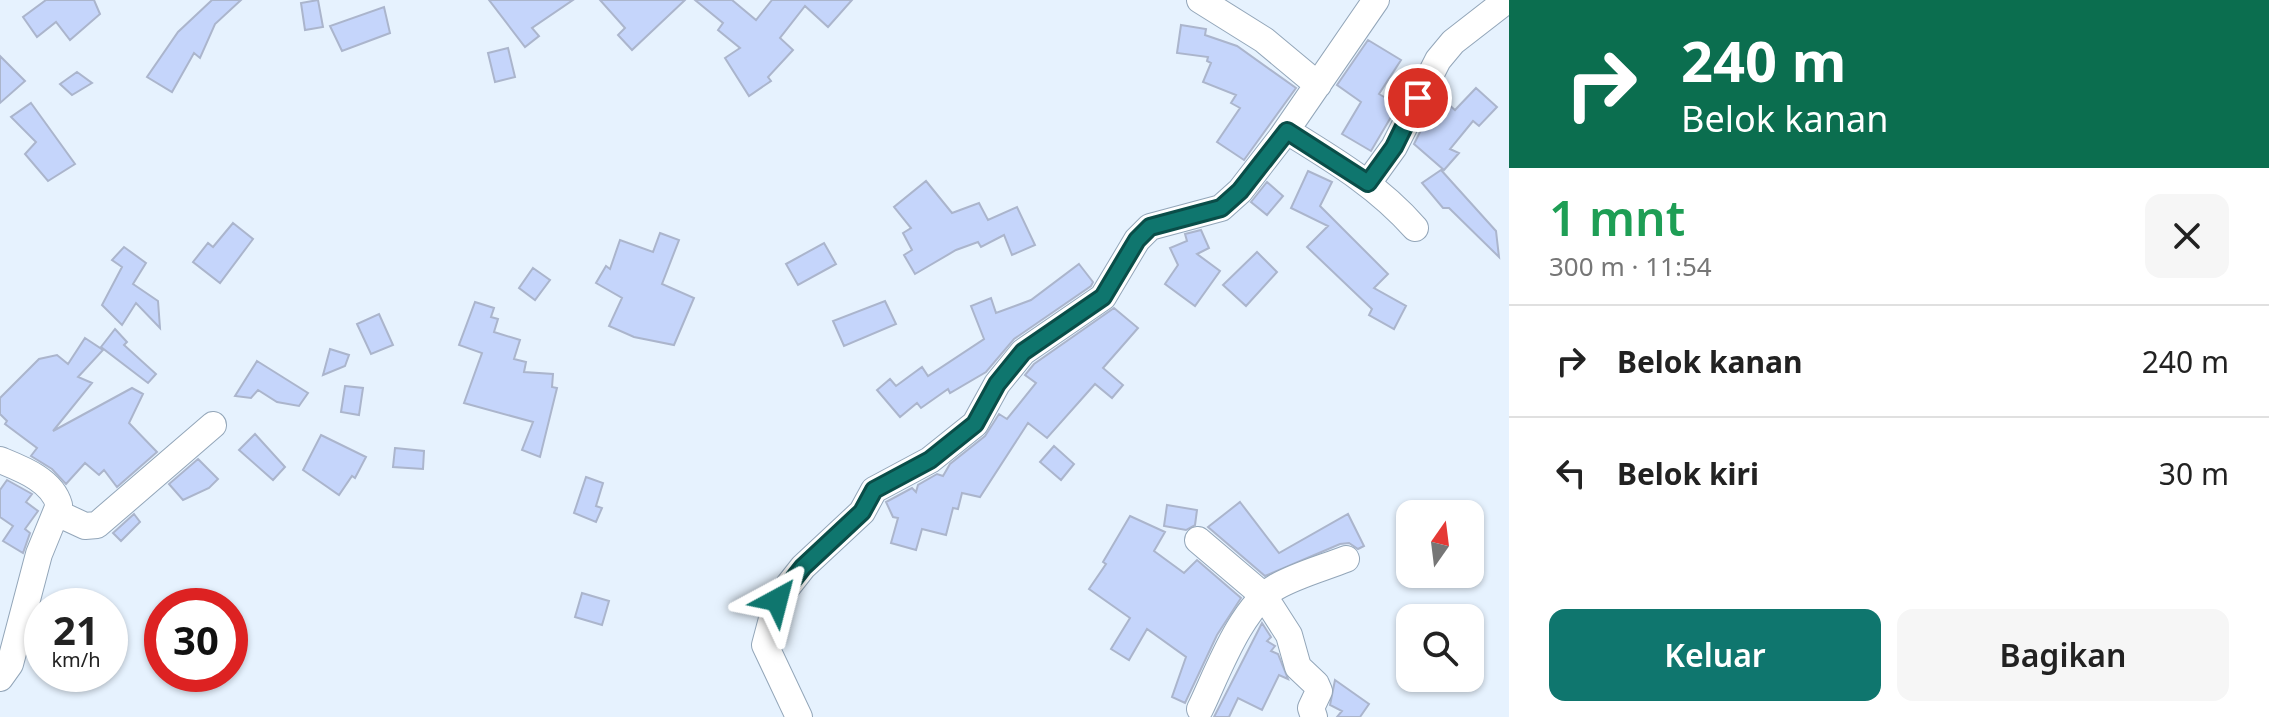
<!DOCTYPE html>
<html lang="id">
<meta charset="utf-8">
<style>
:root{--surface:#fff;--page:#f6f6f6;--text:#222;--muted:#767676;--line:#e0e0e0;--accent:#0f766e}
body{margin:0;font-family:"Noto Sans",sans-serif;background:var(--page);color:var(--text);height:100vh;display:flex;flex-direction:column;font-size:30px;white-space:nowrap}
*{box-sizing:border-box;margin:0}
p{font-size:26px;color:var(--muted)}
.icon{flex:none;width:44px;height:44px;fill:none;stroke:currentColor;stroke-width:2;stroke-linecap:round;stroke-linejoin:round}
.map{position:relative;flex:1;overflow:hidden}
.panel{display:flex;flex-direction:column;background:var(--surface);width:760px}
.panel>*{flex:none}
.top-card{background:#0b6e4f;color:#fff;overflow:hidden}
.needle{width:52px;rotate:14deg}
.controls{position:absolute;left:1396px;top:500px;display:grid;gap:16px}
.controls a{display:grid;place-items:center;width:88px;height:88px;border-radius:16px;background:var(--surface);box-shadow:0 2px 6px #0004;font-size:40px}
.speed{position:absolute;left:24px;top:588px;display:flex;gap:16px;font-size:40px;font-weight:700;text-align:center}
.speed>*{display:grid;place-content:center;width:104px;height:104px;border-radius:50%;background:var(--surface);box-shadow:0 2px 6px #0004;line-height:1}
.speed small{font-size:20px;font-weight:400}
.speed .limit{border:12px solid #d22;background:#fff;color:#111}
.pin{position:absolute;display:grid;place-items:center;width:68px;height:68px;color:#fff;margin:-34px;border:4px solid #fff;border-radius:50%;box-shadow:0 2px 8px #0007}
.me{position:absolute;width:88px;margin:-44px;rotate:38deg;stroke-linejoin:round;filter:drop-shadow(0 0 6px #0008)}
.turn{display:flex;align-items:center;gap:28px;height:168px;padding:0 40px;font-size:36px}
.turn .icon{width:104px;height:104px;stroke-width:2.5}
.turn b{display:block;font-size:56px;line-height:68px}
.round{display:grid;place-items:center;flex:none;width:84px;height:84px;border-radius:16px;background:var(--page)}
.summary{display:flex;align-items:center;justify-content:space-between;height:136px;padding:0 40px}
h1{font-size:48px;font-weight:600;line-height:60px;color:#1e9e55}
.cta{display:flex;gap:16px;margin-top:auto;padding:16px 40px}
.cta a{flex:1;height:92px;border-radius:16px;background:var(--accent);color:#fff;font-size:32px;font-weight:600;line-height:92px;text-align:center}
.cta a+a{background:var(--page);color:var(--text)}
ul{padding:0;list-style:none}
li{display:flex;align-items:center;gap:24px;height:112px;padding:0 40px;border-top:2px solid var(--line)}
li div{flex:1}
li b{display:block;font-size:30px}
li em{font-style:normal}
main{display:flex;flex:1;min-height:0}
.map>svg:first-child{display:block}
.building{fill:#c5d5fb;stroke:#abb5cc;stroke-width:2}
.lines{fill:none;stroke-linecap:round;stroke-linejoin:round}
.minor-casing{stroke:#93a6b9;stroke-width:28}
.minor{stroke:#fff;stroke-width:26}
.route-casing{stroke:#0a4d48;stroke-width:20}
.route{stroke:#0f766e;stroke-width:14}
</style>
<main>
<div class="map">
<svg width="1509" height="717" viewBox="0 0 1509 717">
<rect width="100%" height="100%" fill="#e6f2fe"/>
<path class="building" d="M 46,0 L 94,0 L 100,14 L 70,40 L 56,22 L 37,37 L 23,17 Z
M 212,0 L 241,0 L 215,24 L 200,58 L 194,53 L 172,92 L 147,77 L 178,32 Z
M 318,0 L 323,27 L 305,30 L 301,3 Z
M 489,0 L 573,0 L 532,28 L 539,36 L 525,47 Z
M 600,0 L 685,0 L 632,50 L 618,35 L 625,28 Z
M 695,0 L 732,0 L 756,20 L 772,0 L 852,0 L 828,27 L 805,6 L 780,38 L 793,50 L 768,77 L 771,81 L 749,96 L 725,58 L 740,48 L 718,30 L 723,23 Z
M 384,7 L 390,33 L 342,51 L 330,26 Z
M 1181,25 L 1206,29 L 1205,35 L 1237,46 L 1296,88 L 1244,160 L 1217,142 L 1240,108 L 1231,103 L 1236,95 L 1203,82 L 1211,63 L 1207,61 L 1208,57 L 1177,53 Z
M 1368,40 L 1401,60 L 1379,94 L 1398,105 L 1371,151 L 1342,134 L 1361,102 L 1337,85 Z
M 508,48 L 515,77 L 495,82 L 488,53 Z
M 0,56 L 25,81 L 0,103 Z
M 77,72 L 92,83 L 72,95 L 60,84 Z
M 1476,88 L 1497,107 L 1479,126 L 1473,121 L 1450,149 L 1459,153 L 1444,170 L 1414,144 L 1431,110 L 1440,114 L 1448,104 L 1455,110 Z
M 31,103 L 75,164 L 48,181 L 25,154 L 36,142 L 11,117 Z
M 1441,170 L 1496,231 L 1499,257 L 1449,208 L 1443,208 L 1422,183 Z
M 1308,171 L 1332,182 L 1320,206 L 1388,274 L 1374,288 L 1406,306 L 1394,329 L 1369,315 L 1372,309 L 1307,247 L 1328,226 L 1291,208 Z
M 926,181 L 952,213 L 979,203 L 988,220 L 1017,207 L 1035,245 L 1012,255 L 1004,235 L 981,247 L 978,242 L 956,250 L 915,274 L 904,255 L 912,250 L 903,233 L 911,228 L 894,207 Z
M 1267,182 L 1283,196 L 1267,215 L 1251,202 Z
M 233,223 L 253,239 L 220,283 L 193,262 L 208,243 L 213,247 Z
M 1201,230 L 1209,248 L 1197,254 L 1220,271 L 1195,306 L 1165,284 L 1178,265 L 1170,248 L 1187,241 L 1185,234 Z
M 660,233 L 679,240 L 662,284 L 694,298 L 674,345 L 634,337 L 609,326 L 622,298 L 596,283 L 606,266 L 610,269 L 620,240 L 653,252 Z
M 824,243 L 836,264 L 798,285 L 786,264 Z
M 124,247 L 146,263 L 133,284 L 158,301 L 160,328 L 136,303 L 122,325 L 102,305 L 122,267 L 112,260 Z
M 1257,252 L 1277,272 L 1246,306 L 1223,285 Z
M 1079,264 L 1093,282 L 1091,286 L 1014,339 L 986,372 L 950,393 L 948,389 L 921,408 L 917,403 L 900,417 L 877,390 L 890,379 L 896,386 L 922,367 L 928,376 L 984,339 L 971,306 L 991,298 L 996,313 L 1031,300 Z
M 533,268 L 550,280 L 535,300 L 519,288 Z
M 885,301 L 896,324 L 844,346 L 833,321 Z
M 475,302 L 494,308 L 491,317 L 498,319 L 494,332 L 520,340 L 514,359 L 526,362 L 524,372 L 553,374 L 552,387 L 557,388 L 540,457 L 522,450 L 533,422 L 464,403 L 482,353 L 459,345 Z
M 1114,308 L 1138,328 L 1103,368 L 1123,385 L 1112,398 L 1095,384 L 1047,438 L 1028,423 L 980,497 L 962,493 L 958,509 L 953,508 L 946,535 L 922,529 L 916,550 L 891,543 L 898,518 L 893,517 L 886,502 L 912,488 L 916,492 L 918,485 L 937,474 L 943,476 L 950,464 L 985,436 L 999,414 L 1007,419 L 1036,383 L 1025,375 L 1034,364 Z
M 379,314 L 393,345 L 371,354 L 357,324 Z
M 115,329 L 127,342 L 124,345 L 156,374 L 148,383 L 101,347 Z
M 85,338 L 103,350 L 78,377 L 92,383 L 53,431 L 132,388 L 143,394 L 129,423 L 157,452 L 117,487 L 104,470 L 99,475 L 85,463 L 66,484 L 52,469 L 31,456 L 37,448 L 5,424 L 7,421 L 0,414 L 0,398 L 39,359 L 57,355 L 68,364 Z
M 330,349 L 349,355 L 345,366 L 323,375 Z
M 257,361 L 308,393 L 299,406 L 277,402 L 258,390 L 251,398 L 235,396 Z
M 345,386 L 363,388 L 359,415 L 341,412 Z
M 255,434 L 285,467 L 273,480 L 239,450 Z
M 321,435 L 366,457 L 355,478 L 352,476 L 339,495 L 303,470 Z
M 1054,446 L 1074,464 L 1061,480 L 1040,462 Z
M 395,448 L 424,451 L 423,469 L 393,467 Z
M 198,459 L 218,479 L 209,488 L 183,500 L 169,484 Z
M 586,477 L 603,483 L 596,506 L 602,508 L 596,522 L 574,513 Z
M 7,480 L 32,494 L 26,502 L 38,511 L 25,529 L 30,533 L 23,553 L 3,541 L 13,526 L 0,517 L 0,490 Z
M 1240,502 L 1279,553 L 1348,514 L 1364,546 L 1358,549 L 1349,543 L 1340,544 L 1265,576 L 1208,527 Z
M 1167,505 L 1197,510 L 1195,525 L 1186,530 L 1164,526 Z
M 134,514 L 140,522 L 121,541 L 113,533 Z
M 1130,516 L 1165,532 L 1154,551 L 1184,573 L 1197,560 L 1241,598 L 1217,635 L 1185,703 L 1172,697 L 1186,657 L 1147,629 L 1129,660 L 1111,649 L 1130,618 L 1089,589 L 1106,564 L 1103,562 Z
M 582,593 L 609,601 L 602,625 L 575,617 Z
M 1262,623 L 1271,637 L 1267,641 L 1275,646 L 1271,651 L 1278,654 L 1288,679 L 1279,675 L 1262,710 L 1238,698 L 1229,717 L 1214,717 Z
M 1335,680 L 1369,704 L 1360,717 L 1337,717 L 1342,711 L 1330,705 Z"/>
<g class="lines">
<g class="minor-casing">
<path id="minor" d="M 1200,0 L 1264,40 L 1318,85
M 1287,131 C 1334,160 1378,186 1415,228
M 1368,183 L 1394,147 L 1438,60 L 1453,42 L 1507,0
M 0,460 C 22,469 52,480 59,505 L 39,554 L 10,664 L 0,678
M 57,513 L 85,526 L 97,525 L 213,425
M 1198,540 L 1264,596 L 1289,635 L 1298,667 L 1316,684 L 1319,691 L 1311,708 L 1314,717
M 1200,709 C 1217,674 1241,607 1276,587 C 1297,575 1323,568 1346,559
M 799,717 L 765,645 L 777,600 L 803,567 L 862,512 L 874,490 L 930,460 L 975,424 L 997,384 L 1023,352 L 1103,297 L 1137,240 L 1150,227 L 1221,208 L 1240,191 L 1281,138 L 1376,0"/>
</g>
<use href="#minor" class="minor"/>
</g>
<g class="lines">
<g class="route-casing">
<path id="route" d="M 777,600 L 803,567 L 862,512 L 874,490 L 930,460 L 975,424 L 997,384 L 1023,352 L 1103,297 L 1137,240 L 1150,227 L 1221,208 L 1240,191 L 1287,131 L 1368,183 L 1394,147 L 1418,98"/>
</g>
<use href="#route" class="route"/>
</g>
</svg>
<div class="controls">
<a><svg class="needle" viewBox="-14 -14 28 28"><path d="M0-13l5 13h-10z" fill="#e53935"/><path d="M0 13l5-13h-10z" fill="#767676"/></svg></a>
<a><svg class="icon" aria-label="search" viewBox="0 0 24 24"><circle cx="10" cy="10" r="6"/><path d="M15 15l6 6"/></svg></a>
</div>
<div class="speed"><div>21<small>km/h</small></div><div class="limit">30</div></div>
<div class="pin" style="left:1418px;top:98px;background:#d93025"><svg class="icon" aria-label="arrive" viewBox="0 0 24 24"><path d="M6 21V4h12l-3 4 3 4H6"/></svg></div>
<svg class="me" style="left:777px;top:600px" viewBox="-20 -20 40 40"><path d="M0-17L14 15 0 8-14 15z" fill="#0f766e" stroke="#fff" stroke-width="4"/></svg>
</div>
<section class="panel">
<div class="top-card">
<div class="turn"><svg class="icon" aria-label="right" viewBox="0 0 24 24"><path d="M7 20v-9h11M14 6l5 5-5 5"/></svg><div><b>240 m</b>Belok kanan</div></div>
</div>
<div class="summary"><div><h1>1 mnt</h1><p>300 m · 11:54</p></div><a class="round"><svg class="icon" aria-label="close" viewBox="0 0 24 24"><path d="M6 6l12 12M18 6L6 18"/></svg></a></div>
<ul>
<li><svg class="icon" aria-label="right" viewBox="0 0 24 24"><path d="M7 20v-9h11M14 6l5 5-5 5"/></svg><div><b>Belok kanan</b></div><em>240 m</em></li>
<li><svg class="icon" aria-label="left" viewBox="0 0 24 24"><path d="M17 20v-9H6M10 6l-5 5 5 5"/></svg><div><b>Belok kiri</b></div><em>30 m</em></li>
</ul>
<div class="cta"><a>Keluar</a><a>Bagikan</a></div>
</section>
</main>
